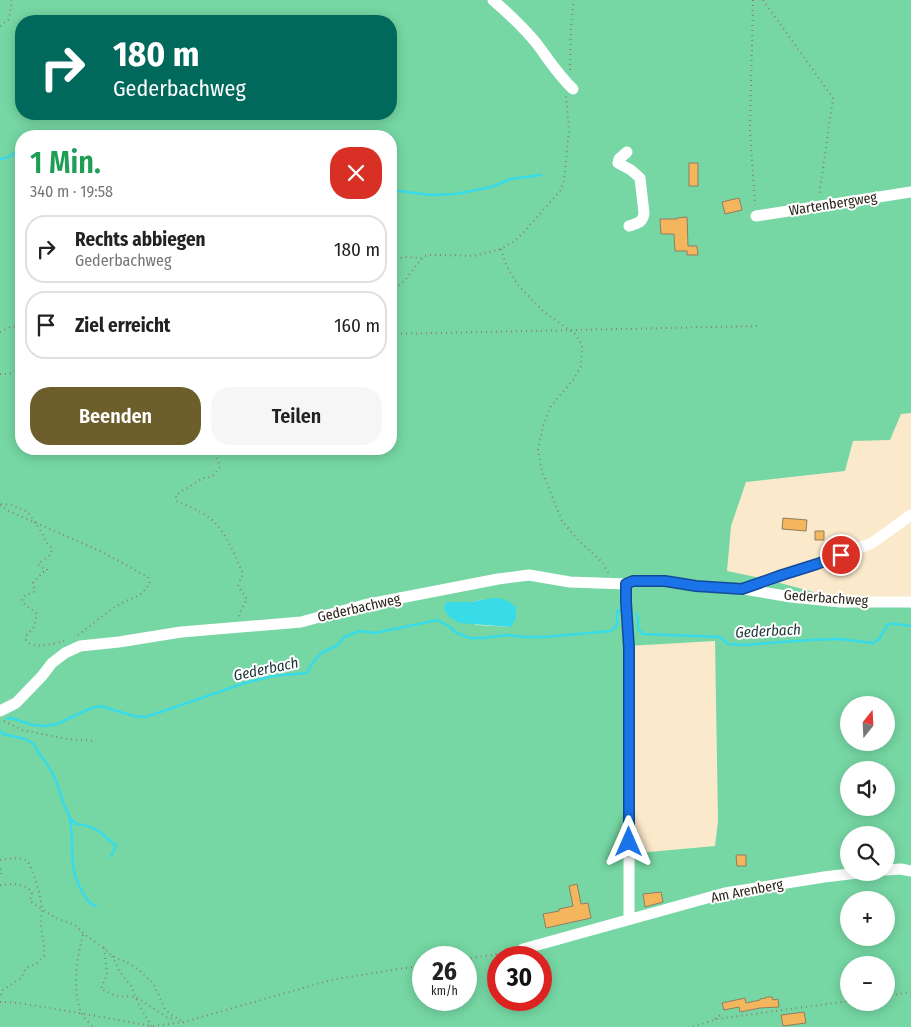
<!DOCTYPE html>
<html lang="de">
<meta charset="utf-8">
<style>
:root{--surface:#fff;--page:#f6f6f6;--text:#222;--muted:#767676;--line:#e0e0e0;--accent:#6d5f2c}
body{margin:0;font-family:"Fira Sans Condensed",sans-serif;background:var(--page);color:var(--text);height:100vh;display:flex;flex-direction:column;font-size:19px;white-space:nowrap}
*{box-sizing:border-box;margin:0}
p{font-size:16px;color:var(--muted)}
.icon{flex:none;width:28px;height:28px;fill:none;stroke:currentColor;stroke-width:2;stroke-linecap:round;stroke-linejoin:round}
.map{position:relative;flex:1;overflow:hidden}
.drawer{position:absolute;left:15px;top:130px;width:382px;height:325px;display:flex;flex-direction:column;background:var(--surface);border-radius:20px;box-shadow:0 2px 12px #0003}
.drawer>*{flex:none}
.top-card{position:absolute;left:15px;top:15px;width:382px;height:105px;border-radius:20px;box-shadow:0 2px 12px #0003;background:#00695c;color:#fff;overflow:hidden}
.needle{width:32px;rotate:18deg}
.tools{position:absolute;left:840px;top:696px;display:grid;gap:10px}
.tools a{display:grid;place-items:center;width:55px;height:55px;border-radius:50%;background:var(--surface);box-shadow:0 2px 12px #0003;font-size:25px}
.speed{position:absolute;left:412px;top:946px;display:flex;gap:10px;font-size:25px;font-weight:700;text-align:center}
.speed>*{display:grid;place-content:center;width:65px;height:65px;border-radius:50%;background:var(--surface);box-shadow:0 2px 12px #0003;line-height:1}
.speed small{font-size:12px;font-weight:400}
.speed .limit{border:8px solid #d22;background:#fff;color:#111}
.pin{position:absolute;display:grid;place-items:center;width:42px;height:42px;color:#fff;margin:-21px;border:2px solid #fff;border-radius:50%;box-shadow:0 1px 5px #0007}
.me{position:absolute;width:55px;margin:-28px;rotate:0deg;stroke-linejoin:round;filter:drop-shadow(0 0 4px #0008)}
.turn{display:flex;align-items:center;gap:18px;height:105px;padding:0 15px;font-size:22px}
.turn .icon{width:65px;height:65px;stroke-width:2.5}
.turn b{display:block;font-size:35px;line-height:42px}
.round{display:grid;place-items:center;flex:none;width:52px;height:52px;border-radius:20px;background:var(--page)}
.headline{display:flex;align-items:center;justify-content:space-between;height:85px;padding:0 15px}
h1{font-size:30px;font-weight:600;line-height:38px;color:#1e9e55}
.primary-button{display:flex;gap:10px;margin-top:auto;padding:10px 15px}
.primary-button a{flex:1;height:58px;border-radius:20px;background:var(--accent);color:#fff;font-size:20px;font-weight:600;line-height:58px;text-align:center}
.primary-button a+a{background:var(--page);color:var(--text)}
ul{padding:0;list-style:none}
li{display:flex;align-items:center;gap:15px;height:68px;margin:0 10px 8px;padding:0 5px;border:2px solid var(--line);border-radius:20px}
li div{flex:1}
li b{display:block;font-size:19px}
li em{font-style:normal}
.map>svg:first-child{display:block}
.green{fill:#76d7a4;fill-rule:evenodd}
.water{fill:#39dbe9}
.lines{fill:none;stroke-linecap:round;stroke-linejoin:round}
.stream{stroke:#39dbe9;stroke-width:2.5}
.building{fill:#f4b65c;stroke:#907d64}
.path{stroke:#8e826e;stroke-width:2;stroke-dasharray:1 4;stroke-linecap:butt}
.minor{stroke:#fff;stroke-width:11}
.route-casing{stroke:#114b97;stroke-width:12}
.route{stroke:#1a73e8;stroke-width:9}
.labels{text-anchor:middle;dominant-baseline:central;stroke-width:4;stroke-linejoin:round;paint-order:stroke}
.street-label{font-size:14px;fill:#2a2419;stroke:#fff}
.water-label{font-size:15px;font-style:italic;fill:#1b3437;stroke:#fff}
</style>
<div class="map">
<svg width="911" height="1027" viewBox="0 0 911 1027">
<rect width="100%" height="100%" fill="#fbe9cb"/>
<path class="green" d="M 0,0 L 911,0 L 911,413 L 901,414 L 890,440 L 853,441 L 845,471 L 746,482 L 731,526 L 727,571 L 765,579 L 840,599 L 911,600 L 911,1027 L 0,1027 ZM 21,21 L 391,21 L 391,114 L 21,114 ZM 21,136 L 391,136 L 391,449 L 21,449 ZM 485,599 L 510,627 L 476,625 L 446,602 L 472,602 ZM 715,641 L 718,821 L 715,846 L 627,854 L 627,646 ZM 849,705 L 886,705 L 886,742 L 849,742 ZM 849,770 L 886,770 L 886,808 L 849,808 ZM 849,835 L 886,835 L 886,872 L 849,872 ZM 849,900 L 886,900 L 886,938 L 849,938 ZM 424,958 L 466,958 L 466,1000 L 424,1000 ZM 499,958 L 541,958 L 541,1000 L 499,1000 ZM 849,965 L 886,965 L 886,1002 L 849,1002 Z"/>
<path class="water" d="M 499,598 L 508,601 L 516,607 L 516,618 L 511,627 L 459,623 L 448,616 L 444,608 L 446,602 L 472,602 L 485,599 Z"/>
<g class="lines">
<path class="stream" d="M 81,136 L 111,131 L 139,136
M 0,159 L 6,158 L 21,150
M 391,190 L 431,195 L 456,194 L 491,187 L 511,179 L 541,175
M 636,614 L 638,619 L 638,629 L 643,634 L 720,637 L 728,644 L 742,645 L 810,640 L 840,639 L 873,643 L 879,639 L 888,624 L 896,624 L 911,626
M 7,719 L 11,718 L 33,725 L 45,726 L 57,724 L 89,709 L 100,706 L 134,716 L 146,717 L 245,683 L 273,676 L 307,673 L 311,665 L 321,653 L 338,645 L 344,637 L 360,631 L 375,633 L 438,620 L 450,627 L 455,632 L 469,638 L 483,638 L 507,635 L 523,637 L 545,637 L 611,631 L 617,625 L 617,611 L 621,611
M 0,731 L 3,734 L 25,739 L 34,744 C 37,753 43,758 48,766 C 57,778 59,791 64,805 C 66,809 69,814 70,819 C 75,846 67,868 83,893 C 88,901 88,903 96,906
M 71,819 L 76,824 C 94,825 103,834 116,846 L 111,856"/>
</g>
<path class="building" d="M 689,163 L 698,163 L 698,186 L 689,186 Z
M 739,198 L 742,210 L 725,214 L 722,202 Z
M 687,217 L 688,246 L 697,246 L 698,255 L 687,255 L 687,251 L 675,251 L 674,234 L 661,234 L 660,219 L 677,219 L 677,218 Z
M 783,518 L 807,520 L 806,531 L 782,529 Z
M 815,531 L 824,531 L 824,540 L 815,540 Z
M 736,855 L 746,855 L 746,866 L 737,866 Z
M 577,884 L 581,904 L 588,903 L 591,918 L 546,928 L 543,914 L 559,911 L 559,909 L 573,906 L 569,886 Z
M 661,892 L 663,902 L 645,907 L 643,894 Z
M 766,997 L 772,997 L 773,1000 L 778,999 L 779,1007 L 760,1008 L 740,1012 L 739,1007 L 724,1010 L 722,1003 L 745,998 L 746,1003 L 760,1000 L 760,999 L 766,998 Z
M 804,1012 L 806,1023 L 783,1026 L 781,1015 Z"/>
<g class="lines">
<path class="path" d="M 753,0 L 750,130 L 755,205
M 763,0 L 833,98 L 819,196
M 0,26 L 9,19 L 12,0
M 570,70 L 571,25 L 574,0
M 501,249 L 506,265 L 517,284 L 544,312 L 575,334 L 582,345 L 581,366 L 573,380 L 551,406 L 543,426 L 538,450 L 542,471 L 562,521 L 579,541 L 602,562 L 609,574
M 391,260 L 405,257 L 421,258
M 391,292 L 406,279 L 423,257 L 428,255 L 444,255 L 474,256 L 501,249 L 513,242 L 522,234 L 560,191 L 564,181 L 569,129 L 566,96
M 0,332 L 10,327 L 21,326
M 391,334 L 758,326
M 0,374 L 21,373
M 214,449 L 213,452 L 218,461 L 220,467 L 212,477 L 203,478 L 176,495 L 176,501 C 188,506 201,511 211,519 C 227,533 234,555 243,573 L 238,586 L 247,599 L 241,610 L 239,617
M 1,504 L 11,505 L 28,512 L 42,533 L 47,543 L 52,548 L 51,554 L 38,564 L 41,567 L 47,569 L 47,571 L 43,572 L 33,583 L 35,591 C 30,595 22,594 22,602 L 37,614 L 34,627 L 27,635 L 26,640 C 33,650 53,644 64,641
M 0,505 L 7,510 L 100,551 L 148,577 L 150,583 C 139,599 137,595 122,603 C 106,612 91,625 77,636
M 4,721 L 22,730 L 67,739 L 96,741
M 0,860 C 8,859 20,856 27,861 C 33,866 42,901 42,909 C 42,914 40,919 41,925 C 42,936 45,944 44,956 L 36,964 L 26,968 L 21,978 L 3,990 L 0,997
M 0,869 L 2,871 L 0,876
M 0,885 C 11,884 26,882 32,893 L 30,901 L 35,905 L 56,918 L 75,925 L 84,934 L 104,948 L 112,956 L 130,964 L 140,971 L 153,983 L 165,1009 L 172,1015 L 184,1022 L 181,1027
M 83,935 C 77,958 72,988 81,1012 C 83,1017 89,1023 93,1027
M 104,948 L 107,974 L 101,989 L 116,996 L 136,997 L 168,1018 L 176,1019
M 112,956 L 120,972 L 131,986 L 139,1005 L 152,1027
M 466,959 L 514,951
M 886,996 L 911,992
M 0,1002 L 18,1003 L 74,1012 L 152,1026 L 184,1022 L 331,980 L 424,965
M 715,1019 L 723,1013
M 693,1027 L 717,1019 L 849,1001"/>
<path class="minor" d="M 493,0 C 508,13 524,28 537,44 C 549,60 558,75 573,89
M 627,152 L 619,159 L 618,163 L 631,170 L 640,178 L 644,213 C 643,223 637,223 629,226
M 756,216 L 911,192
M 626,584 L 626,602 L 629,649 L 629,919
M 744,589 L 791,597 L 841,602 L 911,602
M 0,711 L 16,703 L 42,676 L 52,663 L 65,653 L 80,646 L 119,642 L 181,632 L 301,622 L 364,605 L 498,579 L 529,575 L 570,582 L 626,584 L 633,581 L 665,581 L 696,586 L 742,589 L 817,564 L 872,543 L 911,515
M 886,870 L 901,869 L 911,871
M 523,949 L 725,893 L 824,877 L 866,872"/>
</g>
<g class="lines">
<g class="route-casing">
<path id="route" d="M 629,842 L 629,648 L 626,602 L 626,584 L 633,581 L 665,581 L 696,586 L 742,589 L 782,575 L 817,564 L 841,555"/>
</g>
<use href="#route" class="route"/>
</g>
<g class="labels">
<g class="street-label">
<text transform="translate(833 204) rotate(-9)">Wartenbergweg</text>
<text transform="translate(826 598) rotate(4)">Gederbachweg</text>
<text transform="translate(359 608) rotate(-13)">Gederbachweg</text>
<text transform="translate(747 891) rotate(-11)">Am Arenberg</text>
</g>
<g class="water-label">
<text transform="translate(768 631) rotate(-3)">Gederbach</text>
<text transform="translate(266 669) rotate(-12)">Gederbach</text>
</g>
</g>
</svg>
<div class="tools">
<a><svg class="needle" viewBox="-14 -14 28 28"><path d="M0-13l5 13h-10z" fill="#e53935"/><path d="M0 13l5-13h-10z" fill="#767676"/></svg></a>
<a><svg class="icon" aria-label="sound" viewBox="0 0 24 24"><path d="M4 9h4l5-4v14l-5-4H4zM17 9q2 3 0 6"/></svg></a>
<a><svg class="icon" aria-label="search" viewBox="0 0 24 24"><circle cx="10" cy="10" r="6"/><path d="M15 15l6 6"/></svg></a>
<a>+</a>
<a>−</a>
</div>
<div class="speed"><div>26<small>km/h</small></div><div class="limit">30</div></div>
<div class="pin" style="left:841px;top:555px;background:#d93025"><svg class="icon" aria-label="arrive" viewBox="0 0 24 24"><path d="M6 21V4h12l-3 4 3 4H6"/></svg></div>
<svg class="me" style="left:629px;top:842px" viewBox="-20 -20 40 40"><path d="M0-17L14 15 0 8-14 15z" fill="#1a73e8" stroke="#fff" stroke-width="4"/></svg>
<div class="top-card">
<div class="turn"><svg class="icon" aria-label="right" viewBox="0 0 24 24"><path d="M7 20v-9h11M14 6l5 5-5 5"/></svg><div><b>180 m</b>Gederbachweg</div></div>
</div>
<section class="drawer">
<div class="headline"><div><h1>1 Min.</h1><p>340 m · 19:58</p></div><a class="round" style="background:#d93025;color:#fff"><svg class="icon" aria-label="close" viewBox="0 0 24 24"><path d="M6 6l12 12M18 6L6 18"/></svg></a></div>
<ul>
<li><svg class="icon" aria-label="right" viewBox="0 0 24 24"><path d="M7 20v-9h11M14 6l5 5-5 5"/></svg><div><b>Rechts abbiegen</b><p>Gederbachweg</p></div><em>180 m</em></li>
<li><svg class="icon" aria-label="arrive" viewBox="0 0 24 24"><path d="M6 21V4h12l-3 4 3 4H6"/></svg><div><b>Ziel erreicht</b></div><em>160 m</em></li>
</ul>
<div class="primary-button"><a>Beenden</a><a>Teilen</a></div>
</section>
</div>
